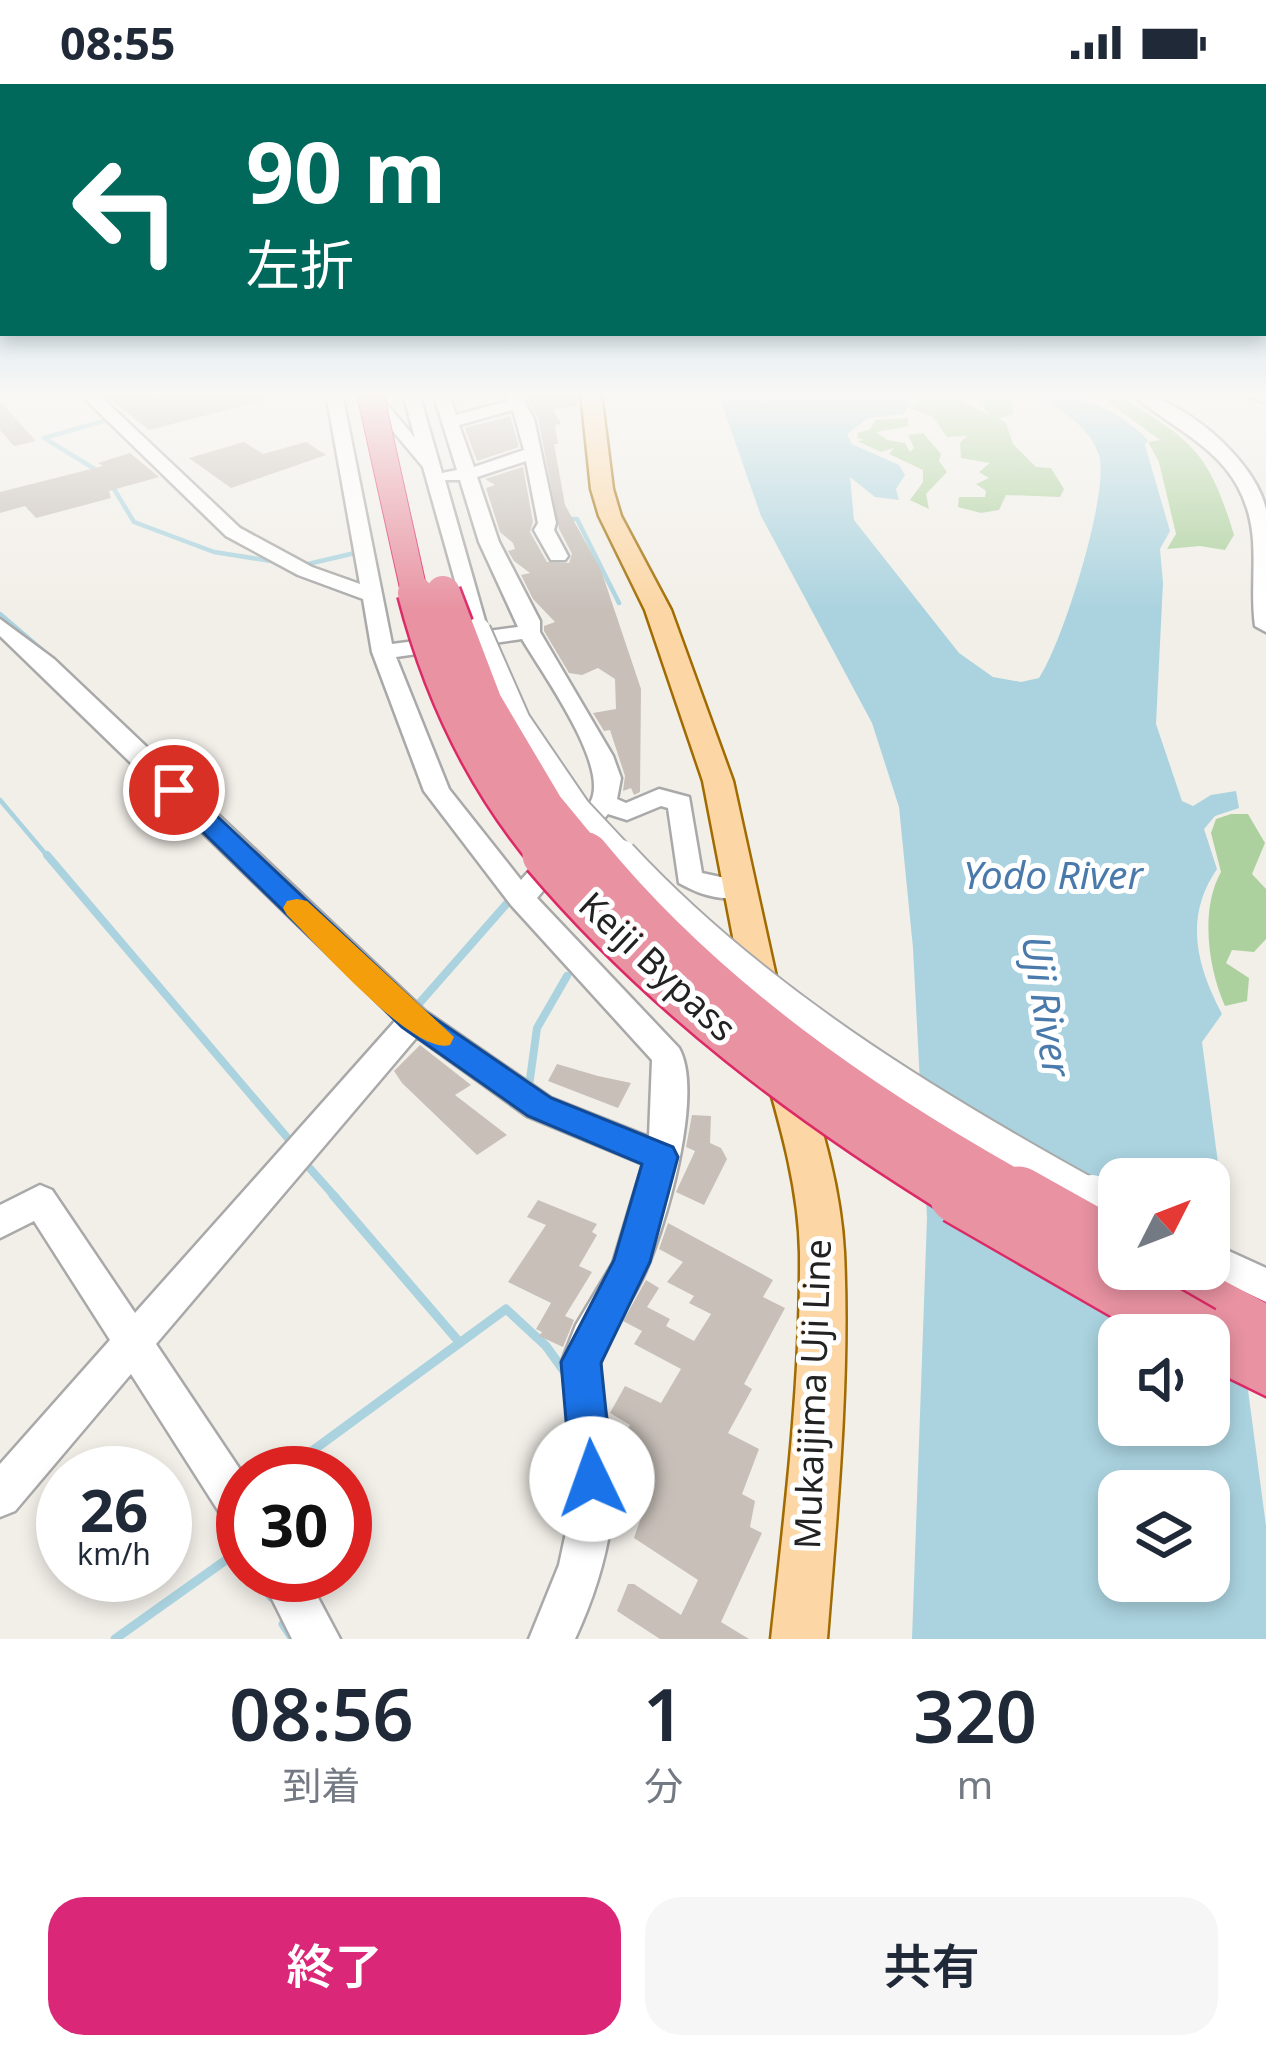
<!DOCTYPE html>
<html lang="ja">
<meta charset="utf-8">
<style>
:root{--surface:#fff;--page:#f6f6f7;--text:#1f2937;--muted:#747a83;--accent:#db2777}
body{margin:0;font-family:"Noto Sans","Noto Sans JP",sans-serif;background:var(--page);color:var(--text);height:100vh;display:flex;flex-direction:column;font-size:45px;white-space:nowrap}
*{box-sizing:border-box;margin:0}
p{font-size:39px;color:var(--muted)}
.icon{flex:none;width:66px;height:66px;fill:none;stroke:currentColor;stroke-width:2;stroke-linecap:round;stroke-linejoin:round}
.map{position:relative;height:1555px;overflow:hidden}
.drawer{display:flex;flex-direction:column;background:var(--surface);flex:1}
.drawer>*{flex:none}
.banner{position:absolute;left:0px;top:0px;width:1266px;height:252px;box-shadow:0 6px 18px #0003;background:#00695c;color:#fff;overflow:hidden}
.needle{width:78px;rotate:48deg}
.tools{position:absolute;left:1098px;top:1074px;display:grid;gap:24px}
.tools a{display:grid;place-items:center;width:132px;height:132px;border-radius:24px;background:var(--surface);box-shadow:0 6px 18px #0003;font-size:60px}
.speed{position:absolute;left:36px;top:1362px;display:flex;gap:24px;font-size:60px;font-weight:700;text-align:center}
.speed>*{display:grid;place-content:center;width:156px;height:156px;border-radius:50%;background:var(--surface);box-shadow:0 6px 18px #0003;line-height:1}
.speed small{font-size:30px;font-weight:400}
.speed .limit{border:18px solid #d22;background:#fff;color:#111}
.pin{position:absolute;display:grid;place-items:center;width:102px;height:102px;color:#fff;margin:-51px;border:6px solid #fff;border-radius:50%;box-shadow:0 3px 12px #0007}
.me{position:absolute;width:132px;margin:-66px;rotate:357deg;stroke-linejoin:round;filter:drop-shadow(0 0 9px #0008)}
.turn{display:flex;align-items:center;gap:42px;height:252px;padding:0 48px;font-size:54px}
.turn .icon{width:156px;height:156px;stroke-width:2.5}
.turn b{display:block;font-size:84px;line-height:102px}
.eta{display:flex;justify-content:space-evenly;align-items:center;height:204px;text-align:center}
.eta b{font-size:72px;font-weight:600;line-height:84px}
.cta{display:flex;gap:24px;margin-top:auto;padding:24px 48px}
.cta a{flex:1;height:138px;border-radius:36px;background:var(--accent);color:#fff;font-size:48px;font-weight:600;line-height:138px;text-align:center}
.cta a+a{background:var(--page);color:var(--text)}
.status{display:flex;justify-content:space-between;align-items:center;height:84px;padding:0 60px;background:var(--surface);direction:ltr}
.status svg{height:33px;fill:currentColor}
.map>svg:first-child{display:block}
.forest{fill:#add19e}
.water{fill:#aad3df;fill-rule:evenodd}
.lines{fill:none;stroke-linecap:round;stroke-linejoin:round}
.stream-far2{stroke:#aad3df;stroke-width:4.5}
.stream-far1{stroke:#aad3df;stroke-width:8}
.stream{stroke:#aad3df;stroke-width:9}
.building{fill:#c7bfb8}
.minor-casing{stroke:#a9a9a9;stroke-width:5}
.major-casing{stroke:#a06b00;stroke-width:5}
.highway-casing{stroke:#dc2a67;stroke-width:5}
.minor{fill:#fff;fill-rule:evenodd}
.major{fill:#fcd6a4;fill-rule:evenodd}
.highway{fill:#e892a2;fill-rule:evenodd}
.minor-bridge-far2-casing{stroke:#a9a9a9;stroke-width:28;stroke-linecap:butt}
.minor-bridge-far1-casing{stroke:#a9a9a9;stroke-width:34;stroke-linecap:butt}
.minor-bridge-casing{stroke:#a9a9a9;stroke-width:45;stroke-linecap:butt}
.highway-bridge-far3-casing{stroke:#dc2a67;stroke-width:28;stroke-linecap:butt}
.highway-bridge-far2-casing{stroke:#dc2a67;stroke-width:39;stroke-linecap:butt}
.highway-bridge-far1-casing{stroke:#dc2a67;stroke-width:50;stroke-linecap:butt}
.highway-bridge-casing{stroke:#dc2a67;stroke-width:62;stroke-linecap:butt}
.minor-bridge-far2{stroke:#fff;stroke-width:24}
.minor-bridge-far1{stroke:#fff;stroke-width:30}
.minor-bridge{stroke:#fff;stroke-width:40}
.highway-bridge-far3{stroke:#e892a2;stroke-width:26}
.highway-bridge-far2{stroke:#e892a2;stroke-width:34}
.highway-bridge-far1{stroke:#e892a2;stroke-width:45}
.highway-bridge{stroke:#e892a2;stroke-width:57}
.route{fill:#1a73e8;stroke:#114b97;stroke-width:3}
.slow{fill:#f59e0b}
.labels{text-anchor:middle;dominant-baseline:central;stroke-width:10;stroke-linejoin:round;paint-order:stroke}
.street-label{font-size:36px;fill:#222;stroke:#fff}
.water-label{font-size:39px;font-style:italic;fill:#4a7aab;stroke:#fff}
</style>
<div class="status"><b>08:55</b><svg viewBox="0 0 49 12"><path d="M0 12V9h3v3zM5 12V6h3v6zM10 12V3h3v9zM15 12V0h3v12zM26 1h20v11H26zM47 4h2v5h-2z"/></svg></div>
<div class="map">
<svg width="1266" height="1555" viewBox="0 0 1266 1555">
<rect width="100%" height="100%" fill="#f2efe9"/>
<path class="forest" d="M 914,309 L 946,309 L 989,331 L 974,309 L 1012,314 L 1013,330 L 999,335 L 1006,339 L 1013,360 L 1036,383 L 1051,384 L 1064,405 L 1060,413 L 1006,411 L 999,426 L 981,429 L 958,423 L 959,413 L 985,413 L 986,407 L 976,400 L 989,394 L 979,388 L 990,379 L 961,374 L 960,359 L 967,352 L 947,353 L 933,333 L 909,324 L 917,319 Z
M 1096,309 L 1114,309 L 1126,316 C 1196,359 1210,372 1234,451 L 1225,466 L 1200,462 L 1167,465 L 1176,450 L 1159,378 L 1148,358 L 1160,356 Z
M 907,334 L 909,342 L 876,348 L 887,356 L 905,359 L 910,368 L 914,364 L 908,351 L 923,349 L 941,370 L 939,377 L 947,388 L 926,410 L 929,425 L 910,416 L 923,398 L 923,386 L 889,370 L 894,364 L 881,368 L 857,357 L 865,356 L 857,354 L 858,349 L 870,345 L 875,336 Z
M 1231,730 L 1248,730 L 1265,759 L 1252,790 L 1266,805 L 1266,855 L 1254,868 L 1232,866 L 1226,879 L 1249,894 L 1247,917 L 1225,922 C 1208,884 1200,825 1221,788 L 1211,749 L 1216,735 Z"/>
<path class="water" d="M 718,309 L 838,313 L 907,309 L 911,319 L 903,330 L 868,334 L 847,350 L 852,360 L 899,381 L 905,391 L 896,405 L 899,416 L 875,413 L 850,393 L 854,436 L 959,569 L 993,593 L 1021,598 L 1039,594 C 1062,561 1110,409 1099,371 C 1089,341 1058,323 1031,309 C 1078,309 1115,323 1148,356 L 1145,361 L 1170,447 L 1160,465 L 1163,499 L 1156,640 L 1182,717 L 1193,722 L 1211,711 L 1236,707 L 1239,724 L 1215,732 L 1204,745 L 1217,785 C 1184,833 1196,881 1222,930 L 1202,958 L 1266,1442 L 1266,1555 L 912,1555 L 927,1134 L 913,864 L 899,723 L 872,639 L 761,432 ZM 1119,1095 L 1209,1095 L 1209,1185 L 1119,1185 ZM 1119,1251 L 1209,1251 L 1209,1341 L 1119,1341 ZM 1119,1407 L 1209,1407 L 1209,1497 L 1119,1497 Z"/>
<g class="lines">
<path class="stream-far2" d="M 79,309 L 117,346
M 44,354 L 98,387
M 44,354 L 107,336
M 164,392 L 221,447 L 277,480
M 111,400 L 134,438 L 214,468 L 271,477
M 567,435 L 577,435 L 619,519
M 308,480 L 355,469
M 0,530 L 54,576
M 0,716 L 49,774"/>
<path class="stream-far1" d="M 47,771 L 291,1058
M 416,923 L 510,816
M 529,1002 L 537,944 L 567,892
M 306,1080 L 336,1114"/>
<path class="stream" d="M 333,1111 L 460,1259
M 282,1389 L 506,1225 L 546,1262 L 564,1287
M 256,1491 L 271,1513
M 283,1540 L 293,1555
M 115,1555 L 240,1466 L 243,1471"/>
</g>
<path class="building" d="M 118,309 L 145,309 L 152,314 L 170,309 L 272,309 L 273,314 L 149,346 L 107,313 Z
M 525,309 L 577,309 L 578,322 L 553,325 L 561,340 L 555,341 L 558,360 L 554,360 L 565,421 L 601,486 L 641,605 L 640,708 L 634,711 L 631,704 L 623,707 L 625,692 L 610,646 L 604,647 L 593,629 L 616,625 L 615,595 L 598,584 L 582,591 L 569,589 L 544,547 L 544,542 L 555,538 L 533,515 L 521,491 L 530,489 L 514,477 L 508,467 L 515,465 L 513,459 L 500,448 L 486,404 L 495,401 L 485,395 L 523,383 L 533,438 L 530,448 L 547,478 L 569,479 L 572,470 L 559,445 L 538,334 Z
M 0,317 L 36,357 L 14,362 L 0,346 Z
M 510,332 L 519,363 L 477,377 L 465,344 Z
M 244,358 L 263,370 L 306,358 L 326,371 L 231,404 L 189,374 Z
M 130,369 L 159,393 L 109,407 L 111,414 L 36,434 L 25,422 L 0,429 L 0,408 L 103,382 L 98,379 Z
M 420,961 L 471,1001 L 455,1011 L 507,1051 L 477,1071 L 402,999 L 394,987 Z
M 557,980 L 598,992 L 631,999 L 618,1024 L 548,997 Z
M 692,1031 L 711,1032 L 710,1059 L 721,1064 L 727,1075 L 704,1121 L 676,1108 L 695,1067 L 686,1063 Z
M 538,1116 L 597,1140 L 592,1148 L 597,1151 L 579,1182 L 592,1188 L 565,1232 L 574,1236 L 563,1263 L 539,1252 L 542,1248 L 536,1245 L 551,1219 L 508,1198 L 546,1141 L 527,1133 Z
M 668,1139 L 773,1196 L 763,1213 L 785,1224 L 744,1300 L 752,1305 L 728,1349 L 759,1365 L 742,1410 L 755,1417 L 750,1443 L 762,1449 L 721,1538 L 749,1555 L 660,1555 L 617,1527 L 628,1500 L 634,1500 L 681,1531 L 698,1496 L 634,1454 L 645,1422 L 619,1408 L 635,1379 L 618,1369 L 617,1362 L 630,1341 L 610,1329 L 625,1302 L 661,1319 L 681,1285 L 634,1260 L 642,1247 L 623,1237 L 646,1196 L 659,1204 L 647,1223 L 670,1235 L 666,1242 L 694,1257 L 711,1230 L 689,1219 L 694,1212 L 667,1198 L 683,1178 L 659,1165 Z"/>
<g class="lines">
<g class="minor-casing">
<path id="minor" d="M 79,309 L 97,309 L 240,444 L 312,483 L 360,500 L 326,309 L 342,309 L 392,560 L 470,550 L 423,383 L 361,309 L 378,309 L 415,354 L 403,309 L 419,309 L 442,389 L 457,386 L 433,309 L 449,309 L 456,331 L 508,317 L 504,309 L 520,309 L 534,335 L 556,439 L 554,446 L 568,472 L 565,476 L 551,476 L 534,446 L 538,439 L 526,377 L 477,393 L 499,458 L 540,537 L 540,548 L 613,672 L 621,694 L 617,715 L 626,719 L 659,705 L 689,713 L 702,789 L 748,799 L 752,805 C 733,823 700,811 679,799 L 668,724 L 661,722 L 627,736 L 608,730 L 537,814 L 679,964 C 705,1010 664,1149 642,1195 C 630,1220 612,1242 603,1268 C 592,1301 612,1343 614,1377 C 617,1439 601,1499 575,1555 L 529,1555 L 559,1481 L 570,1430 L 572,1377 L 562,1277 L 576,1241 L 613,1179 L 643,1080 L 527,1032 L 417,953 L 156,1260 L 243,1390 L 243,1448 L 228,1442 L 131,1290 L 15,1427 L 0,1433 L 0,1380 L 110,1256 L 34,1137 L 0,1154 L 0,1121 L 40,1101 L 52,1106 L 135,1229 L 396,936 L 0,552 L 0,535 L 54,575 L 425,927 L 551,1014 L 649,1053 L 652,976 L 511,821 L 424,707 L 372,568 L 363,515 L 298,491 L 226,452 ZM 513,326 L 524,366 L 474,383 L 459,341 ZM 445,396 L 460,396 L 479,458 L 518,543 L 488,547 ZM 522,555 C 542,589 609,681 591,717 C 579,741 540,774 521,796 L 449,705 L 396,573 Z
M 1130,309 C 1178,309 1257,377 1266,426 C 1266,464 1266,510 1266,548 L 1255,542 C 1251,513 1255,485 1253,456 C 1246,372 1186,355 1130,309 Z
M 1243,309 L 1266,309 L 1266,318 L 1245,312 Z
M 1209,1158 L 1266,1184 L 1266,1218 L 1196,1185 L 1209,1185 Z
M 260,1491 L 306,1491 L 340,1555 L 292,1555 Z"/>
</g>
<g class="major-casing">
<path id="major" d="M 581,309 L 601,309 L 613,405 L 621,432 L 671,526 L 733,697 L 781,915 L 776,924 L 763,928 L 750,924 L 745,915 L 703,697 L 645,526 L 599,432 L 591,405 Z
M 785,973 L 799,977 L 805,988 C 823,1047 841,1106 844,1168 C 850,1296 837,1427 827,1555 L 771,1555 C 785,1427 801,1297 800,1169 C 799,1107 782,1047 765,988 L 771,977 Z"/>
</g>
<g class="highway-casing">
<path id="highway" d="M 1126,1185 L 1202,1185 L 1266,1219 L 1266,1312 L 1209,1284 L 1209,1251 L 1183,1251 L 1194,1235 L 1133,1201 Z"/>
</g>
<use href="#minor" class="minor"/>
<use href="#major" class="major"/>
<use href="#highway" class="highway"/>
<g class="minor-bridge-far2-casing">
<path id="minor-bridge-far2" d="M 478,546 L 518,637 L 578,725 L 624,774"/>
</g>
<g class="minor-bridge-far1-casing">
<path id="minor-bridge-far1" d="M 621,771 C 755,915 927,1020 1098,1114"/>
</g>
<g class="minor-bridge-casing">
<path id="minor-bridge" d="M 1092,1111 L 1119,1126"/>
</g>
<g class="highway-bridge-far3-casing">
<path id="highway-bridge-far3" d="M 370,309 L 415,512
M 442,506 L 444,512"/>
</g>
<g class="highway-bridge-far2-casing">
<path id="highway-bridge-far2" d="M 415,509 C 440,606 483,697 548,774
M 443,509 L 485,619 L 546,722 L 589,774"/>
</g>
<g class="highway-bridge-far1-casing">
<path id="highway-bridge-far1" d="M 545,771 C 664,911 807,1018 963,1114
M 586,771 C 704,915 863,1025 1024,1114"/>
</g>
<g class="highway-bridge-casing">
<path id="highway-bridge" d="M 958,1111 L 1201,1251
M 1019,1111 L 1119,1167"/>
</g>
<use href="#minor-bridge-far2" class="minor-bridge-far2"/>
<use href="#minor-bridge-far1" class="minor-bridge-far1"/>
<use href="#minor-bridge" class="minor-bridge"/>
<use href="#highway-bridge-far3" class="highway-bridge-far3"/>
<use href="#highway-bridge-far2" class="highway-bridge-far2"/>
<use href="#highway-bridge-far1" class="highway-bridge-far1"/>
<use href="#highway-bridge" class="highway-bridge"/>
</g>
<linearGradient id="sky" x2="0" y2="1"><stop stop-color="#8fc0e4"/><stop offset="0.59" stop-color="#f9f8f5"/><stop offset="1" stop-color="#f9f8f5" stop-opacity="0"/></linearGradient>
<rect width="1266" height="527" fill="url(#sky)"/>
<path class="route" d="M 174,698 L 183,700 L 424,927 L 551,1014 L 673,1063 L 678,1073 L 650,1178 L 601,1279 L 613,1395 L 607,1409 L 592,1416 L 577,1409 L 571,1395 L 561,1278 L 614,1176 L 642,1080 L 528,1032 L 402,943 L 165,711 L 161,706 L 165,700 Z"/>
<path class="slow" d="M 297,815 L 307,817 L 454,953 L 450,961 C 414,972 316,859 287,831 L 283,824 L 287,817 Z"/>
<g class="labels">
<g class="street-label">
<text transform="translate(658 882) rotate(43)">Keiji Bypass</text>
<text transform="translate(812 1310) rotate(-88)">Mukaijima Uji Line</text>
</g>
<g class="water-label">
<text x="1053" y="789">Yodo River</text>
<text transform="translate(1048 922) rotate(81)">Uji River</text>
</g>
</g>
</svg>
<div class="tools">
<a><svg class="needle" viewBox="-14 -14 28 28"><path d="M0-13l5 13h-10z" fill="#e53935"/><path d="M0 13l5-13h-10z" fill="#747a83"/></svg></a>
<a><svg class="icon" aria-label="sound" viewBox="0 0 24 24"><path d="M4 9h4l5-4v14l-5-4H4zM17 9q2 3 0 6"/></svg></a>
<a><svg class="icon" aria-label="layers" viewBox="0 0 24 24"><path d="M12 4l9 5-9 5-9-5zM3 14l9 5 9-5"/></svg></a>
</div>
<div class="speed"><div>26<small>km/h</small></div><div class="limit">30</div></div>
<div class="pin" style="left:174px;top:706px;background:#d93025"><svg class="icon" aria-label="arrive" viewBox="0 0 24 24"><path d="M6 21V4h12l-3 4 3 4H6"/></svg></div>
<svg class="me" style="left:592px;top:1395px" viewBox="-20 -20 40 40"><circle r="19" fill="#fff"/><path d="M0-13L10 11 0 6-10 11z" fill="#1a73e8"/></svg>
<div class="banner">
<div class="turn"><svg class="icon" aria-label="left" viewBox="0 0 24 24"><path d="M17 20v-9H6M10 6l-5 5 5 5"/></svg><div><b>90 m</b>左折</div></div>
</div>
</div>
<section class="drawer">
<div class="eta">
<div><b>08:56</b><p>到着</p></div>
<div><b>1</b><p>分</p></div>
<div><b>320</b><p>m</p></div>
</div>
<div class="cta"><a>終了</a><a>共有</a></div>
</section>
